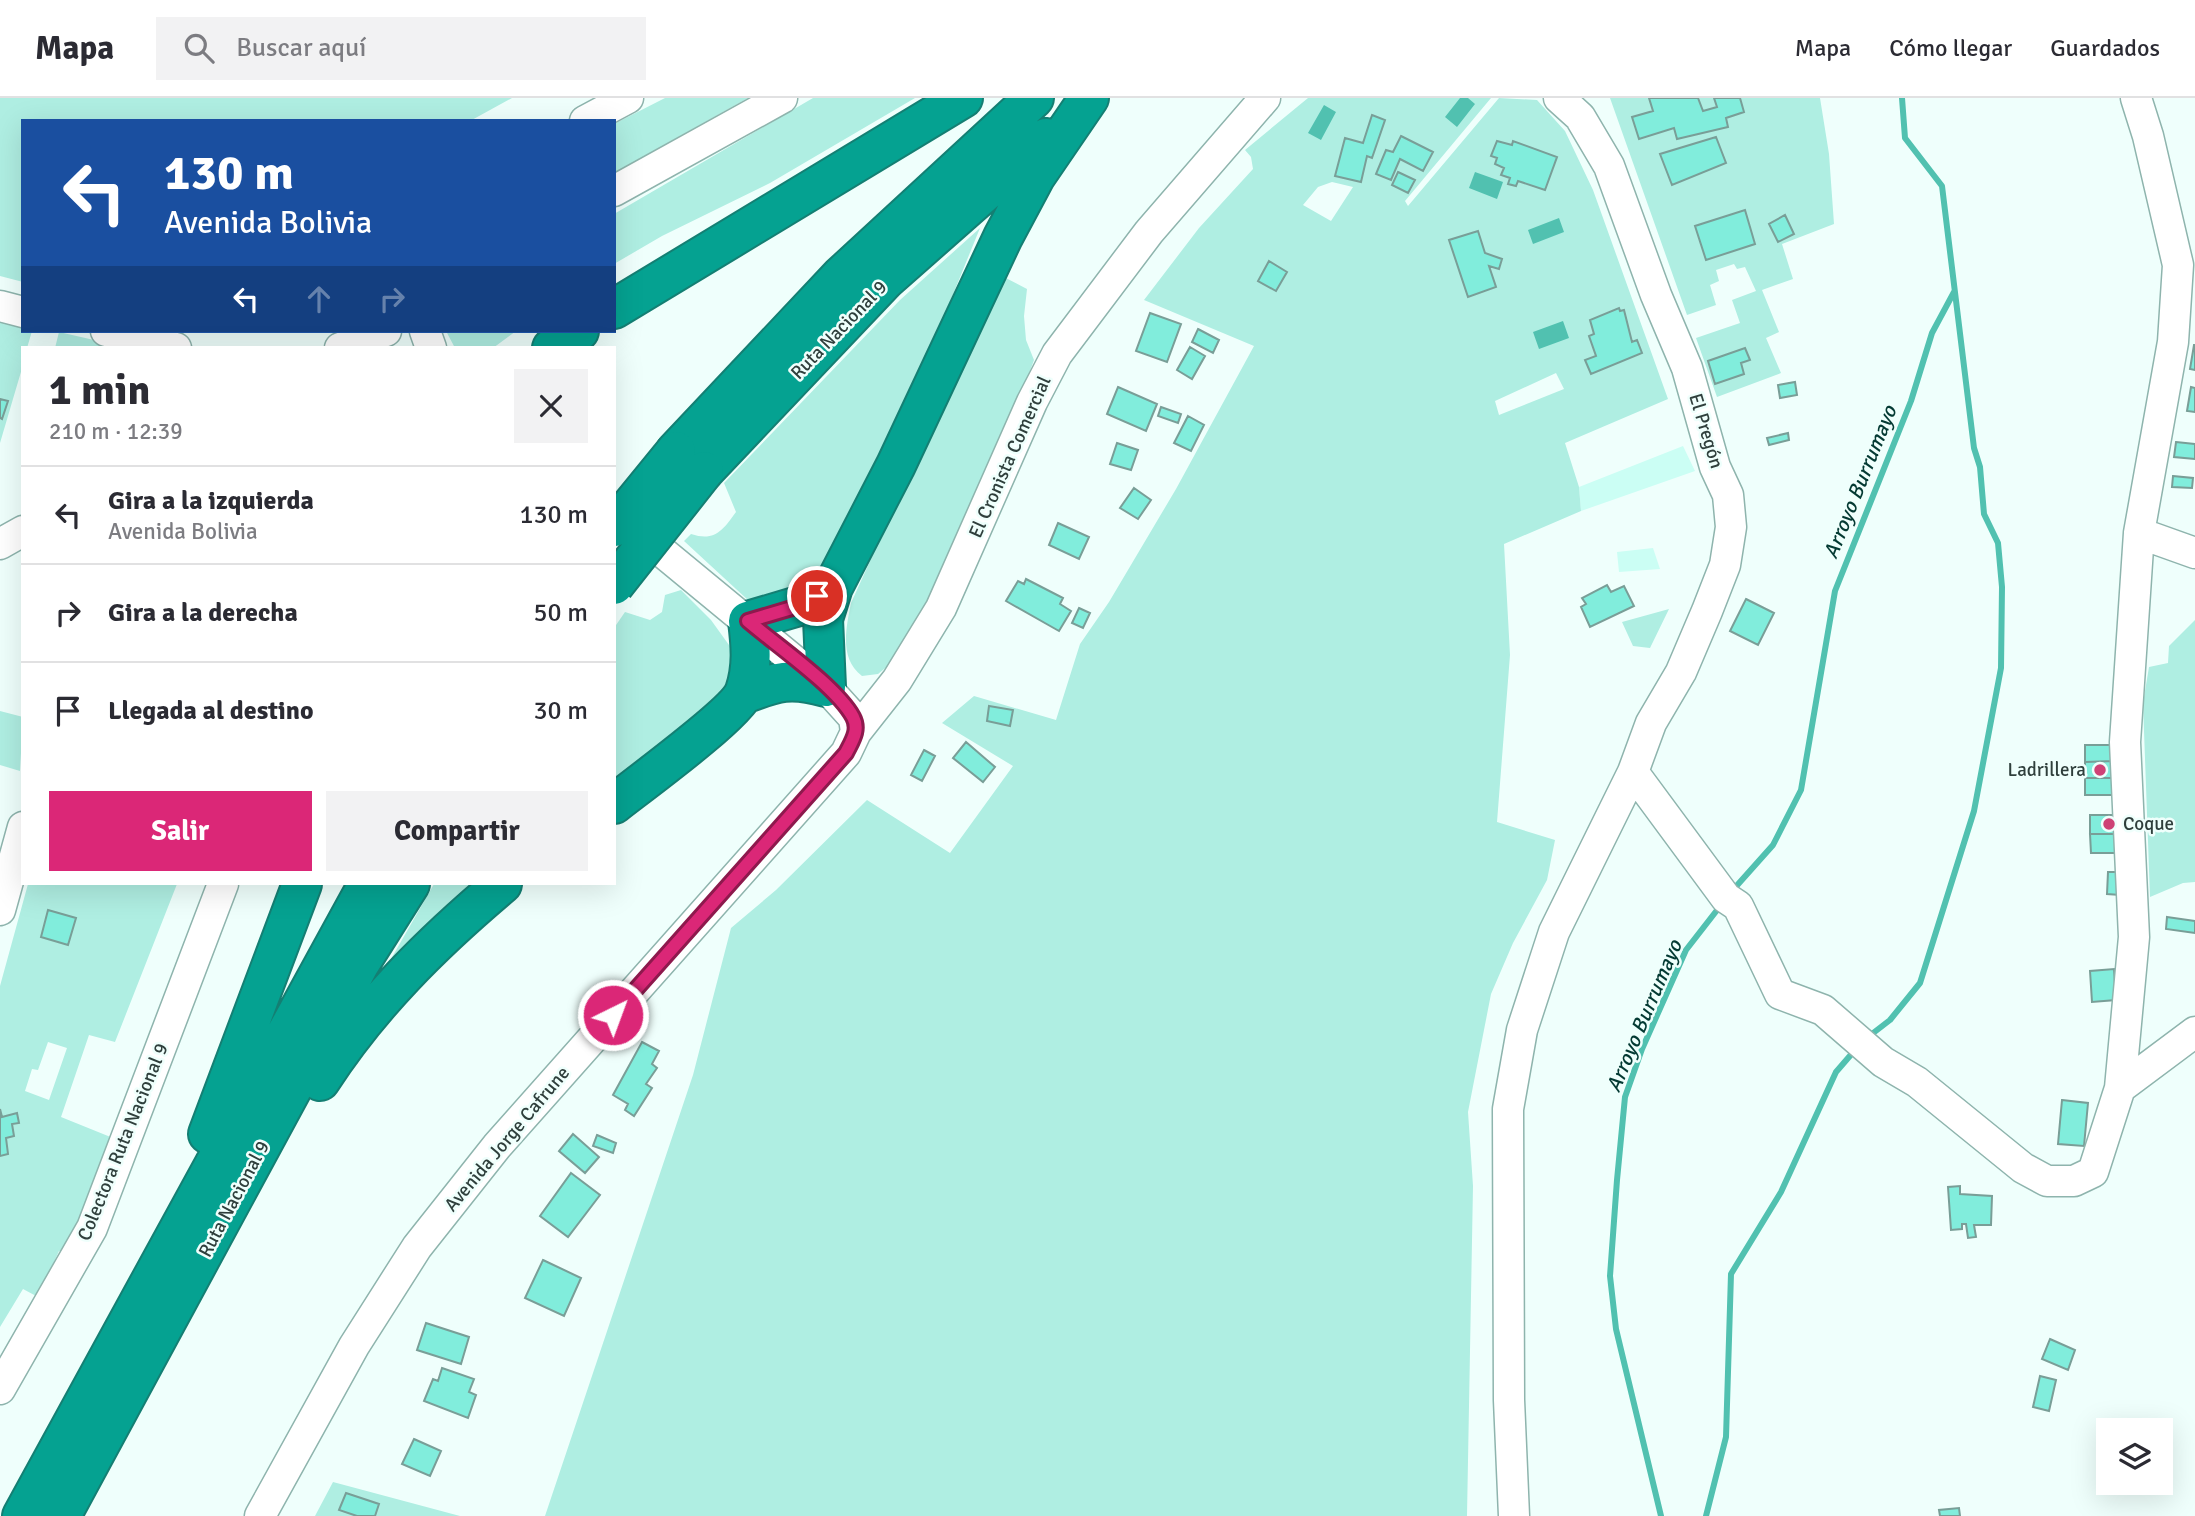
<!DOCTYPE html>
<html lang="es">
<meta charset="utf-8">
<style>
:root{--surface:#fff;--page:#f2f2f3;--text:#2b2b33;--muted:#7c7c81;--line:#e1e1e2;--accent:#db2777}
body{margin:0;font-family:Signika,sans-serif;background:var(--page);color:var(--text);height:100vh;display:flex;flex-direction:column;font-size:26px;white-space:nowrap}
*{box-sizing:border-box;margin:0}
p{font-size:23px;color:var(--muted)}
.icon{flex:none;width:38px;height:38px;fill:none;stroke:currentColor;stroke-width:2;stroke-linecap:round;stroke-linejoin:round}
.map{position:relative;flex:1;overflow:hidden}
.sheet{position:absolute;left:21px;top:248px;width:595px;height:539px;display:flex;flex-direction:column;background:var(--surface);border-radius:0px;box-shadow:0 7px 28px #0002}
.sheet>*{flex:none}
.guide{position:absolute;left:21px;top:21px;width:595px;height:214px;border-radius:0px;box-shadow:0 7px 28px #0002;background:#1a4fa0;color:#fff;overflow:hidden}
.controls{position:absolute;left:2096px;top:1320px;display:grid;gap:14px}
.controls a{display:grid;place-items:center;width:77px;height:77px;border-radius:0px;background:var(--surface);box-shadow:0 7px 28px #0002;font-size:35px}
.pin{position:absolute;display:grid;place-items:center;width:60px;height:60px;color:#fff;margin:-30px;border:4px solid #fff;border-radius:50%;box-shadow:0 2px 7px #0007}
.me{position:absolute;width:77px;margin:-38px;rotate:42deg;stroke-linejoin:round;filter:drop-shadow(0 0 5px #0008)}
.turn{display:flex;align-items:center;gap:24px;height:147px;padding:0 28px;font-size:32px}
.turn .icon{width:91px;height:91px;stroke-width:2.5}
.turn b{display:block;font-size:49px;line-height:60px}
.lanes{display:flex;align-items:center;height:66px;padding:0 28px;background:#0003;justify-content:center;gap:35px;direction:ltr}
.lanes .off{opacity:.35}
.round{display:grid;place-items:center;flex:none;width:74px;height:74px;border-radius:0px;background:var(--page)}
.head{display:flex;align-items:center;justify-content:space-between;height:119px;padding:0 28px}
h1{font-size:42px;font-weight:800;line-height:52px}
.button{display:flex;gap:14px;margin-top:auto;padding:14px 28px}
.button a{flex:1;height:80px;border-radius:0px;background:var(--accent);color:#fff;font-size:28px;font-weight:800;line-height:80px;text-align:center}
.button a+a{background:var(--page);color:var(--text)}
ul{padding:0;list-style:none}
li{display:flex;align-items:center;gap:21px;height:98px;padding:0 28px;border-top:2px solid var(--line)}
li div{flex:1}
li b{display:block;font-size:26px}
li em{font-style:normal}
header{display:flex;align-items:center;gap:42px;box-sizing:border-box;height:98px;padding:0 35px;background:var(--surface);border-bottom:2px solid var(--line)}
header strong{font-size:33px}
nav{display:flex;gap:38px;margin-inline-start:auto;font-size:24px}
.search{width:490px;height:63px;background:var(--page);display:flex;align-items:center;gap:18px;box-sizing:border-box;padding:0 24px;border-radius:0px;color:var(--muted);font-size:26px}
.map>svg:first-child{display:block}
.built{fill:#cbfef4}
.green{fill:#afeee2;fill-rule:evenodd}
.water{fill:#51c1b0}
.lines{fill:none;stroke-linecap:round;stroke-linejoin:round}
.stream{stroke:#51c1b0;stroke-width:6}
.building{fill:#81eddc;stroke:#799e97;stroke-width:2}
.minor-casing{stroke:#8eb4ad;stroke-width:33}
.highway-casing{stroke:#147f73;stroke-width:42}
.minor{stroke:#fff;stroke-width:30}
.highway{stroke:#05a291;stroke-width:38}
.highway-bridge-casing{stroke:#147f73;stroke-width:42;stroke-linecap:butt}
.highway-bridge{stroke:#05a291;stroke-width:38}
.route-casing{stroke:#8e194d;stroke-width:18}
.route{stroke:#db2777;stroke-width:12}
.poi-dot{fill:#ce4276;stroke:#effffc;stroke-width:2.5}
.labels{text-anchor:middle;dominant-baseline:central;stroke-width:5;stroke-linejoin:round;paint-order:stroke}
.street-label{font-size:19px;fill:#2f3f3c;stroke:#effffc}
.poi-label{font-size:19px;fill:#2f3f3c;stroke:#effffc;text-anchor:end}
.water-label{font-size:21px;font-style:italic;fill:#043a33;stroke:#effffc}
</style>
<header>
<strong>Mapa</strong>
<div class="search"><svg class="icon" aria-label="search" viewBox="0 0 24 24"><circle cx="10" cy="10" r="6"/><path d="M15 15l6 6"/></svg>Buscar aquí</div>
<nav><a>Mapa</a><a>Cómo llegar</a><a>Guardados</a></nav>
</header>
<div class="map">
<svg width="2195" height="1418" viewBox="0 0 2195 1418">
<rect width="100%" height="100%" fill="#effffc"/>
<path class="built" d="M 1683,348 L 1695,373 L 1581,413 L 1579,389 Z
M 1653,450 L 1660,471 L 1619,474 L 1617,454 Z"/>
<path class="green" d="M 0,0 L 512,0 L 470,23 L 23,23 L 23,184 L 0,178 Z
M 665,0 L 748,0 L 614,75 L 614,26 Z
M 813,0 L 915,0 L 770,85 L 662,138 L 614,166 L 614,116 Z
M 1308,0 L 1491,0 L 1405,103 L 1408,108 L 1499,0 L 1537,2 L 1565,33 L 1593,92 L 1668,301 L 1565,345 L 1579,389 L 1581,413 L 1504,446 L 1510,557 L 1497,724 L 1555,742 L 1547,782 L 1513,845 L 1491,896 L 1468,1014 L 1473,1088 L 1467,1418 L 545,1418 L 693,977 L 731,830 L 776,792 L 867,702 L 950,755 L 1013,668 L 942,625 L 974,598 L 1056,622 L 1080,546 L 1109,504 L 1176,391 L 1254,248 L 1144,202 L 1199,130 L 1253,71 L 1251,59 L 1245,52 ZM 1332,84 L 1353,89 L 1331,123 L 1303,107 L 1318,89 ZM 1556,275 L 1564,291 L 1499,317 L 1495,303 Z
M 1610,0 L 1820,0 L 1829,56 L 1834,126 L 1782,146 L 1793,181 L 1762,192 L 1779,234 L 1766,240 L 1781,275 L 1717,299 L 1696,240 L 1740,225 L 1732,202 L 1756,193 L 1745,169 L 1737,171 L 1734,166 L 1716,172 L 1719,183 L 1710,187 L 1716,207 L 1687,217 Z
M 980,130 L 919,280 L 821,472 L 809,490 L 749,503 L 684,443 L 691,436 C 715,444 723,432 736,414 L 724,385 L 900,202 Z
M 1000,177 L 1027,191 L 1024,218 L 1026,242 L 1034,262 L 1019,303 L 925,514 L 894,563 L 878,576 L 862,578 C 839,561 846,530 851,505 Z
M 0,220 L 23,226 L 23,233 L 32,233 L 27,250 L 23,250 L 23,267 L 0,345 Z
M 446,233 L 516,233 L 493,250 L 455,250 Z
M 59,234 L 129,250 L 55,250 Z
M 681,492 L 711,522 L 734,554 L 731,586 L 659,658 L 614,688 L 614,530 L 625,514 L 650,522 L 662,514 L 665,497 Z
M 1669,511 L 1650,550 L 1633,548 L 1622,524 Z
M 2195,522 L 2195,784 L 2183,785 L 2150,799 L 2143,605 L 2149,569 L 2168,565 L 2169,548 Z
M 0,613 L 23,619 L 20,673 L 0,667 Z
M 28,786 L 177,786 L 115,944 L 89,937 L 61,1019 L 113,1040 L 71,1158 L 59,1153 L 38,1199 L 23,1191 L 0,1229 L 0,888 ZM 48,944 L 67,950 L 49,1002 L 25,993 L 32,971 L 38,972 Z
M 434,786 L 476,786 L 450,806 L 376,887 Z
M 333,1384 L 460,1418 L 315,1418 Z"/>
<path class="water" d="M 1460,0 L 1468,0 L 1475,6 L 1457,29 L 1445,19 Z
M 1324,7 L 1336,14 L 1321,42 L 1308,35 Z
M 1475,74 L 1503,84 L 1497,101 L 1469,90 Z
M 1559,120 L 1564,134 L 1533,146 L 1528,132 Z
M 1563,223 L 1569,240 L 1539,251 L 1533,234 Z"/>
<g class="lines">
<path class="stream" d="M 1732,793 L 1773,747 L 1801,692 L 1835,493 L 1911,303 L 1932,235 L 1954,194
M 1868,939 L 1890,922 L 1920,885 L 1974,713 L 2001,570 L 2002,489 L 1998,445 L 1984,416 L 1980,369 L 1974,350 L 1942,88 L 1905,40 L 1902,0
M 1661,1418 L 1616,1231 L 1610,1178 L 1617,1082 L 1625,999 L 1642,951 L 1686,852 L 1721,807
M 1706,1418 L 1726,1339 L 1731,1176 L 1781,1094 L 1836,974 L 1855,952"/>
</g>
<path class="building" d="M 1649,0 L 1698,0 L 1703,13 L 1717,9 L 1714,0 L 1740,0 L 1744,14 L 1726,20 L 1728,29 L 1677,41 L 1674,30 L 1639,41 L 1632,19 L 1653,13 Z
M 1372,17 L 1385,22 L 1372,60 L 1367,58 L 1361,84 L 1335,78 L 1345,40 L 1363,45 Z
M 1401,38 L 1433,54 L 1423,73 L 1400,61 L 1391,82 L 1376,76 L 1386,52 L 1393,54 Z
M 1716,39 L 1726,65 L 1672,87 L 1660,56 Z
M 1497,43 L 1512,47 L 1513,43 L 1557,59 L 1545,92 L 1518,83 L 1516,88 L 1508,86 L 1510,80 L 1501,77 L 1504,70 L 1495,66 L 1497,60 L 1491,58 Z
M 1398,74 L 1415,82 L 1408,95 L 1392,87 Z
M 1745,112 L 1755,146 L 1706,162 L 1695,128 Z
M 1785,117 L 1794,136 L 1778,144 L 1769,126 Z
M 1478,133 L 1485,155 L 1502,161 L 1499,171 L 1489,168 L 1496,189 L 1468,199 L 1449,142 Z
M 1269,163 L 1287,174 L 1276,193 L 1258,183 Z
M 1619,210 L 1620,213 L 1624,212 L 1632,244 L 1637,242 L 1642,255 L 1591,276 L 1585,262 L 1596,258 L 1589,238 L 1594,236 L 1590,222 Z
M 1150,215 L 1181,226 L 1167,264 L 1136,253 Z
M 1198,231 L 1219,242 L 1213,255 L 1192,244 Z
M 2194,247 L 2195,247 L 2195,272 L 2190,271 Z
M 1190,249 L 1205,258 L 1192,281 L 1177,272 Z
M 1745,250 L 1750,262 L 1741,265 L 1744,276 L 1715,286 L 1708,263 Z
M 1795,284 L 1797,297 L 1780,300 L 1778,287 Z
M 1118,289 L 1157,306 L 1146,333 L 1107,316 Z
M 2191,289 L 2195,290 L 2195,314 L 2187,313 Z
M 0,301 L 8,303 L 2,321 L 0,320 Z
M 1161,309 L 1181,316 L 1178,325 L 1158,318 Z
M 1188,318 L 1204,327 L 1191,353 L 1174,345 Z
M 1788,335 L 1789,342 L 1769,347 L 1767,340 Z
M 2176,344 L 2195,346 L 2195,361 L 2174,359 Z
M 1117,345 L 1138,352 L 1131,372 L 1110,366 Z
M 2173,378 L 2193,380 L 2192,390 L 2172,389 Z
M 1134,390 L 1151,402 L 1138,421 L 1120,410 Z
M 1058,425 L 1089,439 L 1079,461 L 1049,447 Z
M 1026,481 L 1063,500 L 1060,506 L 1071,513 L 1059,533 L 1006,503 L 1018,483 L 1024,486 Z
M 1607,487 L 1611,494 L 1624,488 L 1634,508 L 1590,529 L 1581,509 L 1586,506 L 1582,500 Z
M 1746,501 L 1774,515 L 1758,547 L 1730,533 Z
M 1079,510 L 1090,515 L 1083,530 L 1072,525 Z
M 989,608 L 1013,612 L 1010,628 L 987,623 Z
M 966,644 L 995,669 L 983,684 L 953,660 Z
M 2085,647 L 2114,647 L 2114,663 L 2085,664 Z
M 924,652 L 935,658 L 922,683 L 911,677 Z
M 2114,663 L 2114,680 L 2085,680 L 2085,664 Z
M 2085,680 L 2114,680 L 2114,697 L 2085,697 Z
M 2090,717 L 2119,717 L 2119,736 L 2090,736 Z
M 2090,736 L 2119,736 L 2120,755 L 2091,755 Z
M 2108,774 L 2120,774 L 2120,797 L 2107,796 Z
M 48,812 L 76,820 L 68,847 L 41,839 Z
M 2167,819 L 2195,823 L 2195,835 L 2166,831 Z
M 2114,871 L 2116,902 L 2092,904 L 2090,873 Z
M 642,944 L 659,953 L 652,966 L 657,970 L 646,986 L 652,990 L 634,1018 L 625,1012 L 628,1006 L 613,997 Z
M 2062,1002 L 2088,1005 L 2084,1048 L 2058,1046 Z
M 0,1011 L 2,1019 L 17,1015 L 19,1025 L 12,1026 L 14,1038 L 6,1040 L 8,1056 L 0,1058 Z
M 573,1036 L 599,1059 L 585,1075 L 559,1053 Z
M 597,1037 L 616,1045 L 613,1055 L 593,1048 Z
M 571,1075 L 600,1097 L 568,1139 L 540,1118 Z
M 1960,1088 L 1960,1096 L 1992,1098 L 1991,1127 L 1974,1127 L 1976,1139 L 1968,1140 L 1966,1126 L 1962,1126 L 1962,1131 L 1951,1132 L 1948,1089 Z
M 543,1162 L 581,1180 L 564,1218 L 525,1200 Z
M 426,1225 L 469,1239 L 461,1266 L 417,1252 Z
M 2050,1241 L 2075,1252 L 2068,1272 L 2042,1261 Z
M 442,1270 L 474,1281 L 469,1294 L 476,1297 L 468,1320 L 424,1303 L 433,1281 L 438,1283 Z
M 2040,1278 L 2056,1282 L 2049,1313 L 2033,1309 Z
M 414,1341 L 441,1353 L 430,1378 L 402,1366 Z
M 346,1395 L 379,1406 L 375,1418 L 357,1418 L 339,1412 Z
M 1959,1410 L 1960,1418 L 1940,1418 L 1939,1412 Z"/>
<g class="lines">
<g class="minor-casing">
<path id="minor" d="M 585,23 L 628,0
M 614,93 L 782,0
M 0,208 L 23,214
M 106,233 L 176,250
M 425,233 L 431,250
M 340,250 L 386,233
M 632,429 L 826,589 L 854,620 L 856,634
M 2139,435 L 2195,455
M 0,446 L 23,433
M 1633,674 L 1726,800 L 1738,808 L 1780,896 L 1823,912 L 1883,964 L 1917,984 L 2023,1070 L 2047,1083 L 2074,1083 L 2093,1074 L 2120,990 L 2134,839 L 2125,644 L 2139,435 L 2173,244 L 2178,167 L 2148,38 L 2136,0
M 0,812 L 23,729
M 2120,990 L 2195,934
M 0,1291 L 92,1130 L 223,786
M 260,1418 L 354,1248 L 417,1149 L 497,1048 L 846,655 L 856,634 L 897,582 L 941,510 L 1032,304 L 1057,256 L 1149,134 L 1265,0
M 1514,1418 L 1509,1302 L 1508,1011 L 1522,932 L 1554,834 L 1633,674 L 1651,625 L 1681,574 L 1707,513 L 1725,467 L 1731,429 L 1728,397 L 1715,369 L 1687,270 L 1656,197 L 1609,68 L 1580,19 L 1559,0"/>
</g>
<g class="highway-casing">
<path id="highway" d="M 614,211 L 963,0
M 552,250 L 579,233
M 676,353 L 841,178 L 1034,0
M 704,373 L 885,182 L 1046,40
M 744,596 C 777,583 791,579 826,589 L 823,521 L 833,489
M 614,706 C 638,687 737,615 745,593 C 753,569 751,547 748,523 L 802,507 L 833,489 L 896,367 L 1003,139 L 1035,79 L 1089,0
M 320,983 C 370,906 432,845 502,786
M 208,1036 L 302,786
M 22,1418 L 368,786
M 61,1418 L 359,867 L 410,786"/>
</g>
<use href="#minor" class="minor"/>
<use href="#highway" class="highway"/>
<g class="highway-bridge-casing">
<path id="highway-bridge" d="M 614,429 L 676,353
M 614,487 L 704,373"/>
</g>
<use href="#highway-bridge" class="highway-bridge"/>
</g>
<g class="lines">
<g class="route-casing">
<path id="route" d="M 613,917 L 846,655 C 852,643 860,632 853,619 C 836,588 776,547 748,523 L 802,507 L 817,498"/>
</g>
<use href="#route" class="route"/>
</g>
<g class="poi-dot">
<circle cx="2100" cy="672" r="7"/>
<circle cx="2109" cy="726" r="7"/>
</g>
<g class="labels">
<g class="street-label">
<text transform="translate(839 232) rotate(-46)">Ruta Nacional 9</text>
<text transform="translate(1706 333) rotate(73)">El Pregón</text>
<text transform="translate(1010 359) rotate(-66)">El Cronista Comercial</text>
<text transform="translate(507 1041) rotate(-50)">Avenida Jorge Cafrune</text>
<text transform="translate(123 1044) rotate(-68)">Colectora Ruta Nacional 9</text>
<text transform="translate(234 1101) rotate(-62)">Ruta Nacional 9</text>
</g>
<g class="poi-label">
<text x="2086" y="672">Ladrillera</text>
<text x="2123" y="726" text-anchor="start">Coque</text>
</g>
<g class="water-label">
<text transform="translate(1860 384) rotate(-68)">Arroyo Burrumayo</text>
<text transform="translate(1644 918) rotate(-67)">Arroyo Burrumayo</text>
</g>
</g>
</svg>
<div class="controls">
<a><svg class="icon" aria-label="layers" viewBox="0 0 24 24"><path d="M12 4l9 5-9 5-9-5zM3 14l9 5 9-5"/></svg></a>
</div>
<div class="pin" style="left:817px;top:498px;background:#d93025"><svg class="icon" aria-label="arrive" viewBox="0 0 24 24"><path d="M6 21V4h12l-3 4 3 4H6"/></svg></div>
<svg class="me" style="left:613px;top:917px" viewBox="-20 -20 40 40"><circle r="17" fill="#db2777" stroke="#fff" stroke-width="3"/><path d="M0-11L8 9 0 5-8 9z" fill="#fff"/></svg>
<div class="guide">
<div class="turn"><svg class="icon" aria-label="left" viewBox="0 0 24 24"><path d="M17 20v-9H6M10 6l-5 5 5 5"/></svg><div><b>130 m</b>Avenida Bolivia</div></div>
<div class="lanes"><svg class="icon" aria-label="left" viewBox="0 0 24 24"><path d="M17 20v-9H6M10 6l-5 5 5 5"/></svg><svg class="icon off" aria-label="ahead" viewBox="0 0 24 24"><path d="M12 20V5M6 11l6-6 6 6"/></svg><svg class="icon off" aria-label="right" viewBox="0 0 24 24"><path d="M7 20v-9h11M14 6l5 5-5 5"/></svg></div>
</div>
<section class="sheet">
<div class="head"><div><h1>1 min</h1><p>210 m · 12:39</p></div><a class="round"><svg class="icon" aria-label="close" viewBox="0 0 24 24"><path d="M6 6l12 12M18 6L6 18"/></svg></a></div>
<ul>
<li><svg class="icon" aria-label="left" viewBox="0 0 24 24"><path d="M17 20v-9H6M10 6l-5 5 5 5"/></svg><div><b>Gira a la izquierda</b><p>Avenida Bolivia</p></div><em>130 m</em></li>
<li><svg class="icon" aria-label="right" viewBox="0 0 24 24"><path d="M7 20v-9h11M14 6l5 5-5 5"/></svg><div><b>Gira a la derecha</b></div><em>50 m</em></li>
<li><svg class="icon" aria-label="arrive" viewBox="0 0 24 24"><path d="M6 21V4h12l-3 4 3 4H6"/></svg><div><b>Llegada al destino</b></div><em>30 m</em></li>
</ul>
<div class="button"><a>Salir</a><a>Compartir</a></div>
</section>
</div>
